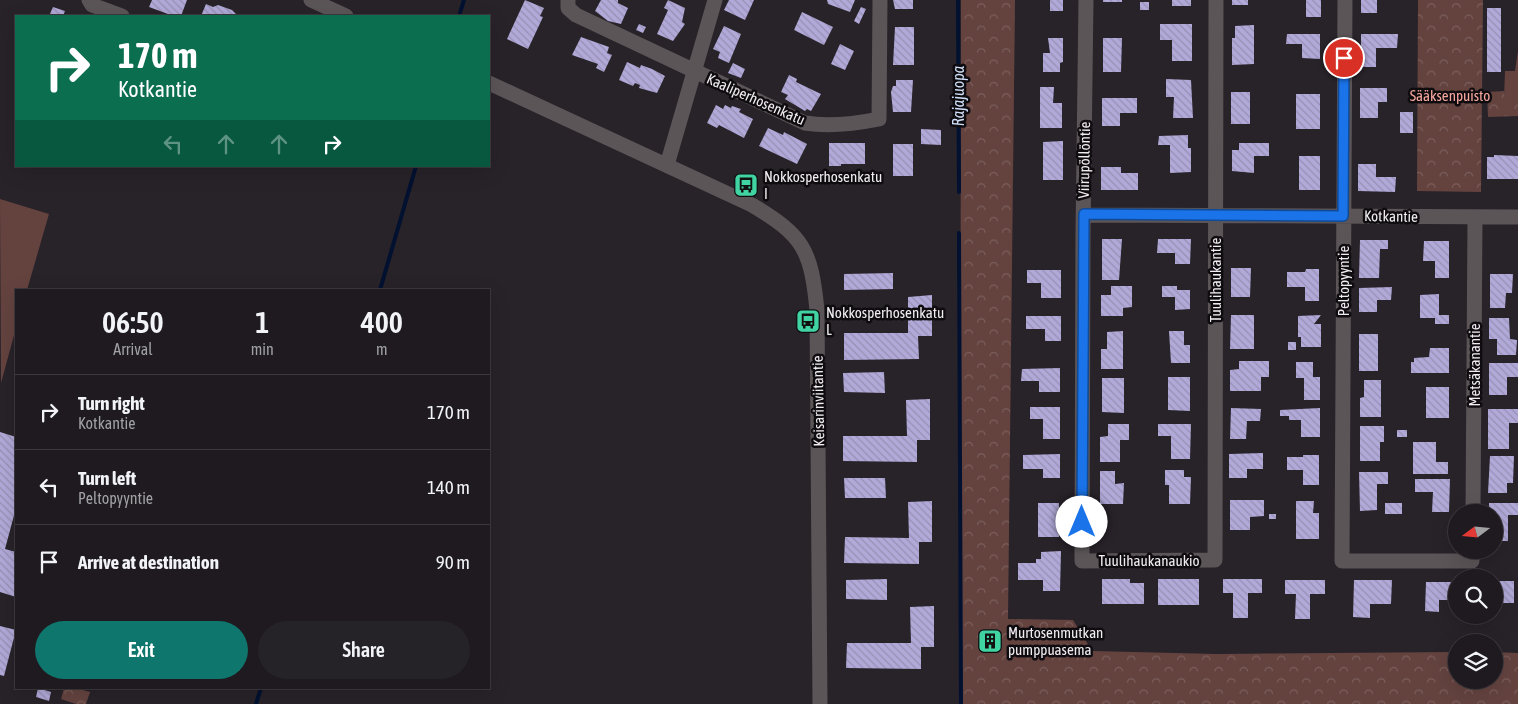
<!DOCTYPE html>
<meta charset="utf-8">
<style>
:root{--surface:#1e1a1f;--page:#262328;--text:#f1f3f6;--muted:#a1a1a4;--line:#3c383d;--accent:#0f766e}
body{margin:0;font-family:"Asap Condensed",sans-serif;background:var(--page);color:var(--text);height:100vh;display:flex;flex-direction:column;font-size:19px;white-space:nowrap}
*{box-sizing:border-box;margin:0}
p{font-size:16px;color:var(--muted)}
.icon{flex:none;width:28px;height:28px;fill:none;stroke:currentColor;stroke-width:2;stroke-linecap:round;stroke-linejoin:round}
.map{position:relative;flex:1;overflow:hidden}
.side{position:absolute;left:15px;top:289px;width:475px;height:400px;display:flex;flex-direction:column;background:var(--surface);border-radius:0px;box-shadow:0 5px 20px #0002,0 0 0 1px var(--line)}
.side>*{flex:none}
.banner{position:absolute;left:15px;top:15px;width:475px;height:152px;border-radius:0px;box-shadow:0 5px 20px #0002,0 0 0 1px var(--line);background:#0b6e4f;color:#fff;overflow:hidden}
.needle{width:32px;rotate:254deg}
.fabs{position:absolute;left:1448px;top:504px;display:grid;gap:10px}
.fabs a{display:grid;place-items:center;width:55px;height:55px;border-radius:50%;background:var(--surface);box-shadow:0 5px 20px #0002,0 0 0 1px var(--line);font-size:25px}
.pin{position:absolute;display:grid;place-items:center;width:42px;height:42px;color:#fff;margin:-21px;border:2px solid #fff;border-radius:50%;box-shadow:0 1px 5px #0007}
.me{position:absolute;width:55px;margin:-28px;rotate:0deg;stroke-linejoin:round;filter:drop-shadow(0 0 4px #0008)}
.turn{display:flex;align-items:center;gap:18px;height:105px;padding:0 20px;font-size:22px}
.turn .icon{width:65px;height:65px;stroke-width:2.5}
.turn b{display:block;font-size:35px;line-height:42px}
.lanes{display:flex;align-items:center;height:48px;padding:0 20px;background:#0003;justify-content:center;gap:25px;direction:ltr}
.lanes .off{opacity:.35}
.eta{display:flex;justify-content:space-evenly;align-items:center;height:85px;text-align:center}
.eta b{font-size:30px;font-weight:600;line-height:35px}
.action{display:flex;gap:10px;margin-top:auto;padding:10px 20px}
.action a{flex:1;height:58px;border-radius:30px;background:var(--accent);color:#fff;font-size:20px;font-weight:600;line-height:58px;text-align:center}
.action a+a{background:var(--page);color:var(--text)}
ul{padding:0;list-style:none}
li{display:flex;align-items:center;gap:15px;height:75px;padding:0 20px;border-top:1px solid var(--line)}
li div{flex:1}
li b{display:block;font-size:19px}
li em{font-style:normal}
.map>svg:first-child{display:block}
.green{fill:#64433f}
.park{fill:url(#park-crowns)}
.lines{fill:none;stroke-linecap:round;stroke-linejoin:round}
.stream{stroke:#021130;stroke-width:4}
.building{fill:url(#building-back-hatch)}
.minor{stroke:#5b5557;stroke-width:15}
.route-casing{stroke:#114b97;stroke-width:12}
.route{stroke:#1a73e8;stroke-width:9}
.labels{text-anchor:middle;dominant-baseline:central;stroke-width:5;stroke-linejoin:round;paint-order:stroke}
.park-label{font-size:15px;fill:#f7a79e;stroke:#0f0c10}
.street-label{font-size:15px;fill:#f1ecf1;stroke:#0f0c10}
.poi-label{font-size:15px;fill:#f1ecf1;stroke:#0f0c10;text-anchor:start}
.water-label{font-size:16px;font-style:italic;fill:#cfdff8;stroke:#0f0c10}
</style>
<div class="map">
<svg width="1518" height="704" viewBox="0 0 1518 704">
<defs>
<pattern id="park-crowns" width="20" height="18" patternUnits="userSpaceOnUse" patternTransform="scale(1.25)"><rect width="20" height="18" fill="#64433f"/><path d="M2 6a3 3 0 1 1 6 0M12 15a3 3 0 1 1 6 0" fill="none" stroke="#7b5e5b"/></pattern>
<pattern id="building-back-hatch" width="6" height="6" patternUnits="userSpaceOnUse" patternTransform="scale(1.25)"><rect width="6" height="6" fill="#b1a9d8"/><path d="M-1 5l2 2M0 0l6 6M5-1l2 2" fill="none" stroke="#9790b4"/></pattern>
</defs>
<rect width="100%" height="100%" fill="#282229"/>
<path class="green" d="M 1518,51 L 1518,98 L 1504,98 L 1505,71 L 1515,71 Z
M 0,199 L 49,214 L 27,290 L 16,290 L 16,328 L 1,383 Z"/>
<path class="park" d="M 961,0 L 1015,0 L 1008,619 L 1073,620 L 1092,651 L 1216,654 L 1456,652 L 1456,680 L 1494,680 L 1494,652 L 1518,653 L 1518,704 L 960,704 Z
M 1418,0 L 1483,0 L 1481,192 L 1417,191 Z
M 1504,91 L 1505,98 L 1518,98 L 1518,116 L 1488,117 L 1487,92 Z
M 64,688 L 75,688 L 90,692 L 86,704 L 76,704 L 61,699 Z"/>
<g class="lines">
<path class="stream" d="M 958,0 L 959,192
M 459,16 L 464,0
M 959,233 L 961,704
M 380,290 L 416,166
M 256,704 L 261,688"/>
</g>
<path class="building" d="M 152,0 L 187,0 L 181,16 L 168,16 L 168,14 L 149,7 Z
M 525,0 L 544,8 L 540,16 L 543,17 L 528,49 L 507,39 Z
M 601,0 L 618,0 L 618,3 L 628,8 L 621,24 L 608,21 L 595,11 Z
M 668,0 L 685,8 L 682,22 L 685,24 L 673,41 L 657,34 L 668,10 L 664,8 Z
M 729,0 L 754,0 L 745,20 L 724,10 Z
M 827,0 L 855,0 L 850,12 L 828,4 Z
M 893,0 L 913,0 L 913,9 L 895,9 Z
M 1050,0 L 1063,0 L 1063,11 L 1050,11 Z
M 1103,0 L 1122,0 L 1122,2 L 1103,2 Z
M 1172,0 L 1191,0 L 1191,6 L 1172,6 Z
M 1232,0 L 1248,0 L 1248,5 L 1232,5 Z
M 1306,0 L 1321,0 L 1321,17 L 1306,17 Z
M 1361,0 L 1377,0 L 1377,13 L 1361,13 Z
M 1140,2 L 1149,2 L 1149,10 L 1140,10 Z
M 206,4 L 213,7 L 218,5 L 232,10 L 238,16 L 201,16 Z
M 53,7 L 65,11 L 63,16 L 49,16 Z
M 861,7 L 866,9 L 859,24 L 854,21 Z
M 1487,8 L 1501,8 L 1501,72 L 1487,72 Z
M 802,12 L 833,27 L 824,45 L 794,30 Z
M 639,24 L 646,27 L 643,33 L 636,30 Z
M 1160,24 L 1192,24 L 1192,61 L 1172,61 L 1172,40 L 1160,40 Z
M 1254,25 L 1254,64 L 1232,65 L 1232,38 L 1235,38 L 1235,26 Z
M 724,26 L 741,34 L 729,63 L 718,58 L 720,52 L 713,49 Z
M 895,27 L 914,27 L 914,65 L 893,65 Z
M 1287,34 L 1320,34 L 1320,59 L 1302,58 L 1302,44 L 1286,44 Z
M 1361,34 L 1398,34 L 1397,48 L 1376,48 L 1376,67 L 1361,67 Z
M 581,37 L 609,47 L 607,53 L 612,55 L 604,72 L 596,68 L 598,64 L 572,55 Z
M 1048,38 L 1063,38 L 1063,62 L 1060,63 L 1060,72 L 1043,72 L 1043,53 L 1050,53 Z
M 1103,38 L 1122,38 L 1121,72 L 1103,72 Z
M 840,44 L 854,51 L 845,70 L 831,64 Z
M 627,62 L 640,68 L 641,65 L 652,69 L 665,76 L 657,93 L 639,88 L 640,85 L 635,83 L 633,86 L 619,80 Z
M 733,63 L 745,69 L 741,78 L 728,73 Z
M 789,75 L 797,79 L 796,82 L 821,94 L 811,111 L 807,109 L 805,111 L 785,99 L 788,95 L 781,92 Z
M 1166,79 L 1191,80 L 1193,118 L 1173,118 L 1174,97 L 1166,97 Z
M 896,80 L 913,80 L 911,112 L 893,112 L 891,92 L 893,86 L 896,86 Z
M 1040,87 L 1054,87 L 1053,103 L 1062,103 L 1062,128 L 1040,128 Z
M 1360,88 L 1387,88 L 1387,102 L 1378,102 L 1378,118 L 1360,118 Z
M 1231,92 L 1250,92 L 1250,124 L 1231,124 Z
M 1296,94 L 1320,94 L 1320,129 L 1296,129 Z
M 1102,98 L 1137,98 L 1137,113 L 1120,113 L 1120,126 L 1102,126 Z
M 716,105 L 723,109 L 725,105 L 731,108 L 732,106 L 741,109 L 739,112 L 753,119 L 744,138 L 719,125 L 717,128 L 707,123 Z
M 1400,112 L 1413,112 L 1413,133 L 1400,133 Z
M 768,128 L 783,135 L 784,132 L 807,144 L 797,164 L 759,146 Z
M 921,129 L 941,130 L 941,145 L 921,144 Z
M 1188,135 L 1188,148 L 1191,148 L 1191,172 L 1170,173 L 1170,145 L 1158,145 L 1159,136 Z
M 1063,141 L 1063,180 L 1043,180 L 1043,142 Z
M 829,143 L 865,143 L 865,164 L 841,164 L 841,166 L 829,166 Z
M 1239,143 L 1269,143 L 1269,156 L 1254,156 L 1254,173 L 1232,171 L 1232,150 L 1239,150 Z
M 893,144 L 913,144 L 913,176 L 893,176 Z
M 1494,155 L 1518,156 L 1518,179 L 1487,179 L 1487,157 L 1494,157 Z
M 1299,156 L 1320,156 L 1320,190 L 1299,190 Z
M 1358,164 L 1376,164 L 1376,177 L 1396,177 L 1395,192 L 1358,191 Z
M 1101,167 L 1121,167 L 1121,173 L 1138,173 L 1138,190 L 1101,190 Z
M 825,176 L 833,177 L 833,183 L 824,182 Z
M 1102,239 L 1122,239 L 1119,280 L 1102,280 Z
M 1158,239 L 1191,239 L 1190,264 L 1175,264 L 1175,253 L 1157,253 Z
M 1360,240 L 1388,240 L 1388,249 L 1380,249 L 1379,278 L 1359,278 Z
M 1424,241 L 1449,241 L 1449,278 L 1435,278 L 1435,261 L 1423,261 Z
M 1231,268 L 1251,268 L 1250,297 L 1231,297 Z
M 1306,269 L 1319,269 L 1319,301 L 1305,301 L 1305,287 L 1287,287 L 1287,272 L 1305,272 Z
M 1027,270 L 1061,270 L 1061,298 L 1041,298 L 1041,283 L 1027,283 Z
M 893,273 L 893,289 L 844,290 L 844,274 Z
M 1490,274 L 1513,274 L 1512,293 L 1506,293 L 1505,308 L 1490,308 Z
M 1111,286 L 1132,286 L 1132,307 L 1123,308 L 1123,316 L 1101,316 L 1101,295 L 1111,295 Z
M 1162,286 L 1177,286 L 1177,290 L 1190,290 L 1190,309 L 1175,310 L 1175,297 L 1162,297 Z
M 1392,287 L 1391,300 L 1377,300 L 1377,312 L 1359,312 L 1359,288 Z
M 1439,294 L 1439,315 L 1449,315 L 1449,324 L 1435,324 L 1435,318 L 1420,318 L 1420,295 Z
M 932,295 L 932,336 L 918,336 L 919,359 L 844,360 L 844,333 L 908,333 L 908,297 Z
M 1231,315 L 1254,315 L 1254,349 L 1230,349 Z
M 1321,315 L 1314,324 L 1321,324 L 1321,347 L 1301,347 L 1301,337 L 1298,337 L 1298,316 Z
M 1026,316 L 1061,316 L 1061,341 L 1045,341 L 1045,329 L 1026,329 Z
M 1489,318 L 1509,318 L 1510,339 L 1517,340 L 1516,355 L 1497,355 L 1497,339 L 1489,339 Z
M 1123,331 L 1123,369 L 1101,369 L 1101,349 L 1107,349 L 1107,332 Z
M 1169,331 L 1184,331 L 1184,345 L 1190,345 L 1190,363 L 1171,363 Z
M 1359,334 L 1378,334 L 1378,371 L 1359,371 Z
M 1288,342 L 1296,342 L 1296,350 L 1288,350 Z
M 1430,348 L 1449,348 L 1449,373 L 1411,373 L 1411,362 L 1414,362 L 1414,358 L 1429,357 Z
M 1239,361 L 1269,361 L 1269,377 L 1261,377 L 1261,391 L 1230,391 L 1230,370 L 1239,369 Z
M 1296,362 L 1313,362 L 1313,377 L 1320,377 L 1320,400 L 1304,400 L 1304,378 L 1296,378 Z
M 1489,363 L 1518,363 L 1518,377 L 1507,377 L 1507,395 L 1489,395 Z
M 1060,368 L 1060,392 L 1039,392 L 1039,381 L 1021,381 L 1022,369 Z
M 884,372 L 885,393 L 844,392 L 843,373 Z
M 1168,377 L 1190,377 L 1190,411 L 1168,410 Z
M 1102,378 L 1124,378 L 1124,413 L 1102,412 Z
M 1364,380 L 1381,380 L 1381,417 L 1360,417 L 1360,398 L 1364,397 Z
M 1426,387 L 1449,387 L 1449,418 L 1426,418 Z
M 930,399 L 930,440 L 917,440 L 917,462 L 843,461 L 843,436 L 907,436 L 906,400 Z
M 1030,407 L 1060,407 L 1060,439 L 1043,439 L 1043,419 L 1030,419 Z
M 1231,408 L 1261,409 L 1260,421 L 1247,421 L 1246,439 L 1230,439 Z
M 1320,408 L 1320,437 L 1301,437 L 1301,420 L 1289,420 L 1289,416 L 1280,416 L 1280,410 Z
M 1488,409 L 1518,409 L 1518,423 L 1509,423 L 1509,449 L 1488,449 Z
M 1108,424 L 1129,424 L 1129,440 L 1120,440 L 1120,462 L 1100,462 L 1100,437 L 1108,436 Z
M 1158,424 L 1191,424 L 1190,459 L 1171,459 L 1171,436 L 1158,436 Z
M 1360,426 L 1384,426 L 1384,442 L 1380,442 L 1380,461 L 1360,461 Z
M 1397,430 L 1407,430 L 1407,437 L 1397,437 Z
M 0,432 L 16,437 L 16,508 L 5,549 L 16,552 L 16,597 L 0,592 Z
M 1413,442 L 1436,442 L 1436,462 L 1448,462 L 1448,474 L 1413,474 Z
M 1263,453 L 1263,469 L 1247,469 L 1247,478 L 1229,478 L 1229,454 Z
M 1060,454 L 1060,478 L 1043,478 L 1043,469 L 1023,469 L 1023,455 Z
M 1303,455 L 1319,455 L 1319,485 L 1303,485 L 1303,470 L 1287,470 L 1287,457 L 1303,457 Z
M 1490,456 L 1514,456 L 1513,483 L 1507,483 L 1507,493 L 1488,493 Z
M 1165,470 L 1184,470 L 1184,477 L 1191,477 L 1190,504 L 1169,504 L 1169,485 L 1165,485 Z
M 1100,471 L 1115,471 L 1115,484 L 1124,483 L 1123,504 L 1100,504 Z
M 1359,472 L 1388,472 L 1388,484 L 1377,484 L 1377,510 L 1360,511 Z
M 844,478 L 885,478 L 886,498 L 845,498 Z
M 1415,479 L 1450,479 L 1449,512 L 1432,512 L 1433,492 L 1415,492 Z
M 1230,500 L 1264,500 L 1264,516 L 1250,517 L 1250,530 L 1230,530 Z
M 932,501 L 932,542 L 919,542 L 919,564 L 844,563 L 845,537 L 909,538 L 908,502 Z
M 1296,501 L 1314,501 L 1313,513 L 1319,513 L 1319,539 L 1296,539 Z
M 1038,503 L 1059,503 L 1059,537 L 1038,537 Z
M 1385,503 L 1402,503 L 1402,514 L 1385,514 Z
M 1489,503 L 1518,503 L 1518,515 L 1508,515 L 1508,541 L 1494,541 L 1494,512 L 1489,512 Z
M 1269,514 L 1276,514 L 1276,519 L 1269,519 Z
M 1061,551 L 1060,591 L 1043,591 L 1043,580 L 1018,580 L 1018,563 L 1036,563 L 1036,559 L 1041,559 L 1041,552 Z
M 887,579 L 887,600 L 846,599 L 846,580 Z
M 1102,579 L 1130,579 L 1130,583 L 1144,583 L 1144,604 L 1102,604 Z
M 1158,579 L 1199,579 L 1199,605 L 1158,605 Z
M 1223,579 L 1262,579 L 1262,593 L 1248,593 L 1248,618 L 1233,618 L 1233,593 L 1223,593 Z
M 1285,580 L 1325,580 L 1325,594 L 1310,594 L 1310,619 L 1295,619 L 1296,594 L 1285,594 Z
M 1354,580 L 1392,580 L 1391,604 L 1370,604 L 1370,618 L 1353,617 Z
M 1494,581 L 1514,581 L 1514,603 L 1494,603 Z
M 1426,582 L 1456,582 L 1456,600 L 1439,600 L 1439,612 L 1425,611 Z
M 934,606 L 934,647 L 921,647 L 921,669 L 846,668 L 847,643 L 911,643 L 910,607 Z
M 0,626 L 16,630 L 4,676 L 0,675 Z
M 38,688 L 51,692 L 49,701 L 36,697 Z"/>
<g class="lines">
<path class="minor" d="M 89,0 L 92,5 L 122,16
M 311,0 L 346,16
M 568,0 L 568,8 L 576,15 L 805,123 C 830,127 854,124 879,119 L 880,0
M 1086,0 L 1083,233 L 1082,561 L 1215,560 L 1216,0
M 1345,0 L 1342,561 L 1472,561 L 1472,550
M 489,83 L 752,205 C 804,236 811,250 817,310 L 820,704
M 667,165 L 715,0
M 1084,215 L 1518,217
M 1473,512 L 1475,217"/>
</g>
<g class="lines">
<g class="route-casing">
<path id="route" d="M 1082,522 L 1084,214 L 1343,216 L 1344,58"/>
</g>
<use href="#route" class="route"/>
</g>
<defs>
<g id="bus-square" transform="scale(1.25)"><rect x="-9" y="-9" width="18" height="18" rx="4" fill="#40d4a2" stroke="#0f0c10"/><path d="M-5-6H5V4H4V6H2V4H-2V6H-4V4H-5ZM-3.5-4V0h7V-4ZM-3.5 1.2v1.5H-2V1.2ZM2 1.2v1.5H3.5V1.2Z" fill="#111"/></g>
<g id="building-square" transform="scale(1.25)"><rect x="-9" y="-9" width="18" height="18" rx="4" fill="#40d4a2" stroke="#0f0c10"/><path d="M-4-6H4V6H1V3H-1V6H-4ZM-2.5-4.3h1.7v1.8h-1.7ZM.8-4.3h1.7v1.8H.8ZM-2.5-1h1.7V.8h-1.7ZM.8-1h1.7V.8H.8Z" fill="#111"/></g>
</defs>
<g fill-rule="evenodd">
<use href="#bus-square" x="746" y="185"/>
<use href="#bus-square" x="808" y="321"/>
<use href="#building-square" x="990" y="641"/>
</g>
<g class="labels">
<g class="park-label">
<text x="1450" y="95">Sääksenpuisto</text>
</g>
<g class="street-label">
<text transform="translate(756 99) rotate(24)">Kaaliperhosenkatu</text>
<text transform="translate(1084 160) rotate(-89)">Viirupöllöntie</text>
<text transform="translate(1391 216) rotate(1)">Kotkantie</text>
<text transform="translate(1215 280) rotate(-90)">Tuulihaukantie</text>
<text transform="translate(1343 281) rotate(-90)">Peltopyyntie</text>
<text transform="translate(1474 365) rotate(-90)">Metsäkanantie</text>
<text transform="translate(818 401) rotate(-91)">Keisarinviitantie</text>
<text x="1149" y="560">Tuulihaukanaukio</text>
</g>
<g class="poi-label">
<text x="764" y="176">Nokkosperhosenkatu<tspan x="764" dy="17">I</tspan></text>
<text x="826" y="312">Nokkosperhosenkatu<tspan x="826" dy="17">L</tspan></text>
<text x="1008" y="632">Murtosenmutkan<tspan x="1008" dy="17">pumppuasema</tspan></text>
</g>
<g class="water-label">
<text transform="translate(958 96) rotate(-90)">Rajajuopa</text>
</g>
</g>
</svg>
<div class="fabs">
<a><svg class="needle" viewBox="-14 -14 28 28"><path d="M0-13l5 13h-10z" fill="#e53935"/><path d="M0 13l5-13h-10z" fill="#a1a1a4"/></svg></a>
<a><svg class="icon" aria-label="search" viewBox="0 0 24 24"><circle cx="10" cy="10" r="6"/><path d="M15 15l6 6"/></svg></a>
<a><svg class="icon" aria-label="layers" viewBox="0 0 24 24"><path d="M12 4l9 5-9 5-9-5zM3 14l9 5 9-5"/></svg></a>
</div>
<div class="pin" style="left:1344px;top:58px;background:#d93025"><svg class="icon" aria-label="arrive" viewBox="0 0 24 24"><path d="M6 21V4h12l-3 4 3 4H6"/></svg></div>
<svg class="me" style="left:1082px;top:522px" viewBox="-20 -20 40 40"><circle r="19" fill="#fff"/><path d="M0-13L10 11 0 6-10 11z" fill="#1a73e8"/></svg>
<div class="banner">
<div class="turn"><svg class="icon" aria-label="right" viewBox="0 0 24 24"><path d="M7 20v-9h11M14 6l5 5-5 5"/></svg><div><b>170 m</b>Kotkantie</div></div>
<div class="lanes"><svg class="icon off" aria-label="left" viewBox="0 0 24 24"><path d="M17 20v-9H6M10 6l-5 5 5 5"/></svg><svg class="icon off" aria-label="ahead" viewBox="0 0 24 24"><path d="M12 20V5M6 11l6-6 6 6"/></svg><svg class="icon off" aria-label="ahead" viewBox="0 0 24 24"><path d="M12 20V5M6 11l6-6 6 6"/></svg><svg class="icon" aria-label="right" viewBox="0 0 24 24"><path d="M7 20v-9h11M14 6l5 5-5 5"/></svg></div>
</div>
<section class="side">
<div class="eta">
<div><b>06:50</b><p>Arrival</p></div>
<div><b>1</b><p>min</p></div>
<div><b>400</b><p>m</p></div>
</div>
<ul>
<li><svg class="icon" aria-label="right" viewBox="0 0 24 24"><path d="M7 20v-9h11M14 6l5 5-5 5"/></svg><div><b>Turn right</b><p>Kotkantie</p></div><em>170 m</em></li>
<li><svg class="icon" aria-label="left" viewBox="0 0 24 24"><path d="M17 20v-9H6M10 6l-5 5 5 5"/></svg><div><b>Turn left</b><p>Peltopyyntie</p></div><em>140 m</em></li>
<li><svg class="icon" aria-label="arrive" viewBox="0 0 24 24"><path d="M6 21V4h12l-3 4 3 4H6"/></svg><div><b>Arrive at destination</b></div><em>90 m</em></li>
</ul>
<div class="action"><a>Exit</a><a>Share</a></div>
</section>
</div>
